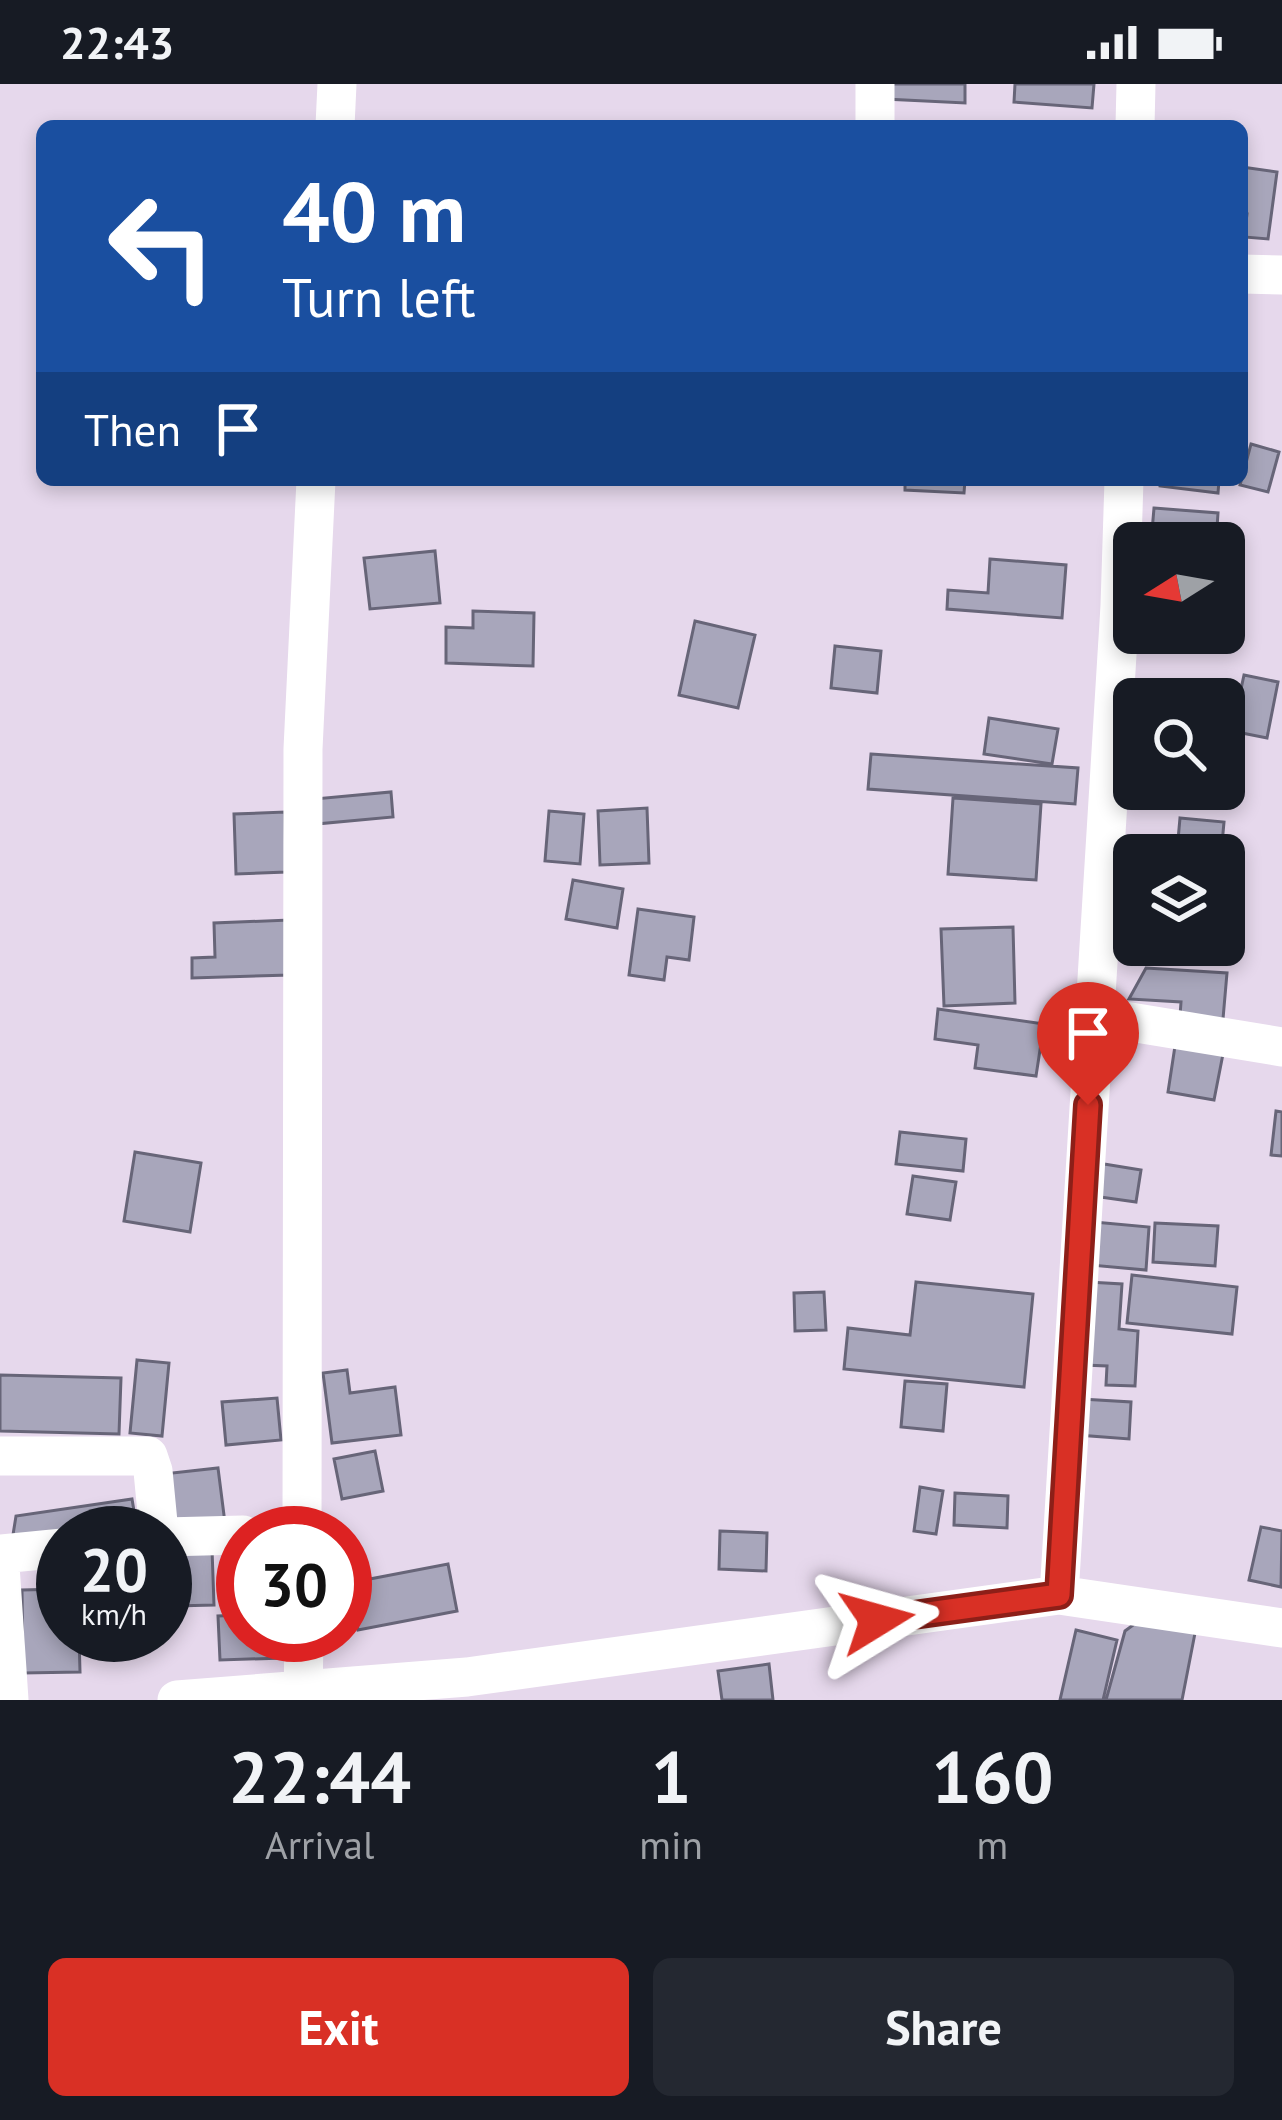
<!DOCTYPE html>
<style>
:root{--surface:#171b24;--page:#242831;--text:#f1f3f6;--muted:#9ea1a6;--accent:#d93025}
body{margin:0;font-family:"PT Sans",sans-serif;background:var(--page);color:var(--text);height:100vh;display:flex;flex-direction:column;font-size:45px;white-space:nowrap}
*{box-sizing:border-box;margin:0}
p{font-size:39px;color:var(--muted)}
.icon{flex:none;width:66px;height:66px;fill:none;stroke:currentColor;stroke-width:2;stroke-linecap:round;stroke-linejoin:round}
.map{position:relative;height:1616px;overflow:hidden}
.details{display:flex;flex-direction:column;background:var(--surface);flex:1}
.details>*{flex:none}
.top-card{position:absolute;left:36px;top:36px;width:1212px;height:366px;border-radius:18px;box-shadow:0 6px 18px #0003;background:#1a4fa0;color:#fff;overflow:hidden}
.needle{width:78px;rotate:259deg}
.tools{position:absolute;left:1113px;top:438px;display:grid;gap:24px}
.tools a{display:grid;place-items:center;width:132px;height:132px;border-radius:18px;background:var(--surface);box-shadow:0 6px 18px #0003;font-size:60px}
.speed{position:absolute;left:36px;top:1422px;display:flex;gap:24px;font-size:60px;font-weight:700;text-align:center}
.speed>*{display:grid;place-content:center;width:156px;height:156px;border-radius:50%;background:var(--surface);box-shadow:0 6px 18px #0003;line-height:1}
.speed small{font-size:30px;font-weight:400}
.speed .limit{border:18px solid #d22;background:#fff;color:#111}
.pin{position:absolute;display:grid;place-items:center;width:102px;height:102px;color:#fff;margin:-123px -51px;border-radius:50% 50% 50% 0;rotate:-45deg;box-shadow:0 0 12px #0007}
.pin .icon{rotate:45deg}
.me{position:absolute;width:132px;margin:-66px;rotate:82deg;stroke-linejoin:round;filter:drop-shadow(0 0 9px #0008)}
.turn{display:flex;align-items:center;gap:42px;height:252px;padding:0 48px;font-size:54px}
.turn .icon{width:156px;height:156px;stroke-width:2.5}
.turn b{display:block;font-size:84px;line-height:102px}
.then{display:flex;align-items:center;height:114px;padding:0 48px;background:#0003;gap:24px;font-size:45px}
.eta{display:flex;justify-content:space-evenly;align-items:center;height:204px;text-align:center}
.eta b{font-size:72px;font-weight:600;line-height:84px}
.action{display:flex;gap:24px;margin-top:auto;padding:24px 48px}
.action a{flex:1;height:138px;border-radius:18px;background:var(--accent);color:#fff;font-size:48px;font-weight:600;line-height:138px;text-align:center}
.action a+a{background:var(--page);color:var(--text)}
.status{display:flex;justify-content:space-between;align-items:center;height:84px;padding:0 60px;background:var(--surface);direction:ltr}
.status svg{height:33px;fill:currentColor}
.map>svg:first-child{display:block}
.building{fill:#a8a6bb;stroke:#676578;stroke-width:3}
.lines{fill:none;stroke-linecap:round;stroke-linejoin:round}
.minor{stroke:#fff;stroke-width:39}
.route-casing{stroke:#8d1f18;stroke-width:30}
.route{stroke:#d93025;stroke-width:21}
</style>
<div class="status"><b>22:43</b><svg viewBox="0 0 49 12"><path d="M0 12V9h3v3zM5 12V6h3v6zM10 12V3h3v9zM15 12V0h3v12zM26 1h20v11H26zM47 4h2v5h-2z"/></svg></div>
<div class="map">
<svg width="1282" height="1616" viewBox="0 0 1282 1616">
<rect width="100%" height="100%" fill="#e6d8ec"/>
<path class="building" d="M 885,0 L 965,0 L 965,19 L 885,15 Z
M 1015,0 L 1094,0 L 1092,24 L 1014,18 Z
M 1242,83 L 1277,88 L 1268,155 L 1244,153 L 1247,130 L 1242,130 Z
M 1251,360 L 1279,368 L 1268,408 L 1240,401 Z
M 905,396 L 965,396 L 964,409 L 905,406 Z
M 1160,396 L 1219,396 L 1218,409 L 1160,402 Z
M 1154,424 L 1218,429 L 1216,459 L 1151,459 Z
M 435,467 L 440,519 L 370,525 L 364,474 Z
M 990,475 L 1066,481 L 1062,534 L 947,525 L 948,506 L 988,509 Z
M 473,527 L 534,529 L 533,582 L 446,579 L 446,543 L 473,544 Z
M 695,537 L 755,551 L 738,624 L 679,611 Z
M 835,562 L 881,567 L 877,609 L 831,604 Z
M 1244,591 L 1278,598 L 1267,654 L 1232,647 Z
M 989,634 L 1058,645 L 1052,680 L 984,670 Z
M 871,670 L 1078,684 L 1075,720 L 868,705 Z
M 391,708 L 393,733 L 316,740 L 314,715 Z
M 953,714 L 1041,720 L 1036,796 L 948,790 Z
M 647,724 L 649,779 L 600,781 L 598,727 Z
M 549,727 L 584,730 L 580,780 L 545,777 Z
M 285,728 L 286,788 L 236,790 L 234,730 Z
M 1180,734 L 1224,738 L 1222,760 L 1178,756 Z
M 1115,756 L 1220,768 L 1220,771 L 1134,771 L 1134,792 L 1111,790 Z
M 573,796 L 623,805 L 617,844 L 566,835 Z
M 1115,807 L 1134,807 L 1134,838 L 1115,838 Z
M 638,825 L 694,833 L 689,876 L 667,873 L 664,896 L 629,891 Z
M 289,836 L 290,891 L 192,894 L 192,874 L 215,873 L 214,839 Z
M 1013,843 L 1015,919 L 944,922 L 941,845 Z
M 1146,884 L 1227,889 L 1223,935 L 1180,932 L 1181,918 L 1129,915 Z
M 938,925 L 1044,940 L 1036,992 L 975,984 L 978,961 L 935,955 Z
M 1175,962 L 1223,970 L 1214,1016 L 1168,1008 Z
M 1276,1027 L 1282,1028 L 1282,1072 L 1271,1071 Z
M 900,1048 L 966,1055 L 963,1087 L 896,1080 Z
M 135,1068 L 201,1079 L 190,1148 L 124,1137 Z
M 1098,1079 L 1141,1086 L 1136,1118 L 1093,1112 Z
M 913,1092 L 956,1098 L 950,1136 L 907,1130 Z
M 1094,1138 L 1149,1143 L 1146,1186 L 1090,1181 Z
M 1155,1139 L 1218,1142 L 1215,1182 L 1153,1178 Z
M 1132,1191 L 1237,1203 L 1232,1250 L 1127,1239 Z
M 916,1198 L 1033,1210 L 1024,1303 L 844,1285 L 848,1244 L 910,1251 Z
M 1088,1198 L 1122,1200 L 1119,1245 L 1138,1247 L 1135,1302 L 1106,1301 L 1107,1282 L 1084,1281 Z
M 824,1208 L 826,1246 L 795,1247 L 794,1209 Z
M 137,1276 L 169,1279 L 162,1352 L 130,1349 Z
M 347,1286 L 350,1309 L 395,1303 L 401,1351 L 332,1359 L 323,1289 Z
M 0,1291 L 121,1294 L 119,1350 L 0,1347 Z
M 905,1297 L 947,1300 L 943,1347 L 901,1343 Z
M 277,1314 L 281,1356 L 226,1361 L 222,1318 Z
M 1081,1315 L 1131,1318 L 1129,1355 L 1078,1351 Z
M 375,1367 L 383,1407 L 342,1415 L 334,1375 Z
M 218,1384 L 225,1439 L 169,1445 L 163,1390 Z
M 920,1403 L 943,1407 L 936,1450 L 914,1447 Z
M 955,1409 L 1008,1412 L 1007,1444 L 954,1441 Z
M 132,1415 L 136,1439 L 12,1457 L 16,1432 Z
M 1261,1443 L 1282,1447 L 1281,1503 L 1249,1496 Z
M 720,1447 L 767,1449 L 766,1487 L 719,1485 Z
M 212,1465 L 214,1521 L 175,1522 L 173,1466 Z
M 226,1480 L 243,1480 L 243,1522 L 227,1522 Z
M 448,1480 L 457,1527 L 358,1546 L 349,1499 Z
M 63,1505 L 63,1551 L 79,1551 L 80,1588 L 23,1589 L 22,1506 Z
M 243,1531 L 243,1551 L 282,1551 L 283,1574 L 220,1576 L 218,1532 Z
M 1144,1533 L 1196,1544 L 1182,1616 L 1106,1616 L 1125,1547 Z
M 1076,1546 L 1117,1556 L 1103,1616 L 1060,1616 Z
M 769,1580 L 773,1616 L 722,1616 L 718,1587 Z"/>
<g class="lines">
<path class="minor" d="M 335,42 L 337,0
M 875,42 L 875,0
M 1135,42 L 1136,0
M 1242,190 L 1282,191
M 1094,932 L 1282,963
M 0,1372 L 148,1372 L 153,1387 L 159,1449
M 302,1449 L 303,665 L 316,396
M 165,1453 L 243,1451
M 0,1470 L 63,1464
M 0,1481 L 9,1616
M 1059,1511 L 1120,522 L 1124,396
M 177,1616 L 467,1593 L 1059,1511 L 1282,1544
M 303,1616 L 304,1551"/>
</g>
<g class="lines">
<g class="route-casing">
<path id="route" d="M 877,1536 L 1059,1511 L 1088,1021"/>
</g>
<use href="#route" class="route"/>
</g>
</svg>
<div class="tools">
<a><svg class="needle" viewBox="-14 -14 28 28"><path d="M0-13l5 13h-10z" fill="#e53935"/><path d="M0 13l5-13h-10z" fill="#9ea1a6"/></svg></a>
<a><svg class="icon" aria-label="search" viewBox="0 0 24 24"><circle cx="10" cy="10" r="6"/><path d="M15 15l6 6"/></svg></a>
<a><svg class="icon" aria-label="layers" viewBox="0 0 24 24"><path d="M12 4l9 5-9 5-9-5zM3 14l9 5 9-5"/></svg></a>
</div>
<div class="speed"><div>20<small>km/h</small></div><div class="limit">30</div></div>
<div class="pin" style="left:1088px;top:1021px;background:#d93025"><svg class="icon" aria-label="arrive" viewBox="0 0 24 24"><path d="M6 21V4h12l-3 4 3 4H6"/></svg></div>
<svg class="me" style="left:877px;top:1536px" viewBox="-20 -20 40 40"><path d="M0-17L14 15 0 8-14 15z" fill="#d93025" stroke="#fff" stroke-width="4"/></svg>
<div class="top-card">
<div class="turn"><svg class="icon" aria-label="left" viewBox="0 0 24 24"><path d="M17 20v-9H6M10 6l-5 5 5 5"/></svg><div><b>40 m</b>Turn left</div></div>
<div class="then">Then<svg class="icon" aria-label="arrive" viewBox="0 0 24 24"><path d="M6 21V4h12l-3 4 3 4H6"/></svg></div>
</div>
</div>
<section class="details">
<div class="eta">
<div><b>22:44</b><p>Arrival</p></div>
<div><b>1</b><p>min</p></div>
<div><b>160</b><p>m</p></div>
</div>
<div class="action"><a>Exit</a><a>Share</a></div>
</section>
